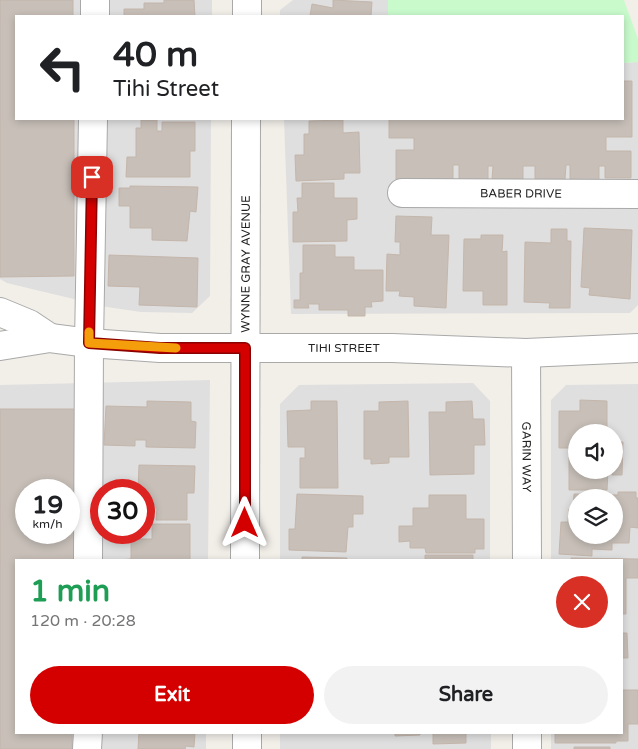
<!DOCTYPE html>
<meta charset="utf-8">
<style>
:root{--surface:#fff;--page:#f2f2f2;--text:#202124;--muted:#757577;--accent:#d40000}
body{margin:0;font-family:"Varela Round",sans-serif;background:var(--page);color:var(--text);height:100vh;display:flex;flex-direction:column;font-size:19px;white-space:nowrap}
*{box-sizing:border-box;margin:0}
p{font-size:16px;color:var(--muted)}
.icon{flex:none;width:28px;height:28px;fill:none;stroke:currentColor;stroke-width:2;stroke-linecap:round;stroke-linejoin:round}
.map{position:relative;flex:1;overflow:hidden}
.drawer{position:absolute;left:15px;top:559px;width:608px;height:175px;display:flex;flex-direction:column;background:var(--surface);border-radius:0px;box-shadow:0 2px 8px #0003}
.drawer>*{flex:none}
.hud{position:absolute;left:15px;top:15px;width:609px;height:105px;border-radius:0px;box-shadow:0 2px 8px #0003;background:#fff;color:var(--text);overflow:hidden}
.buttons{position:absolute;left:568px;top:424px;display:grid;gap:10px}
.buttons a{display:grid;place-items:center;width:55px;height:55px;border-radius:50%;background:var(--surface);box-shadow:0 2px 8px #0003;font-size:25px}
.speed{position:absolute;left:15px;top:479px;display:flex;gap:10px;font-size:25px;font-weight:700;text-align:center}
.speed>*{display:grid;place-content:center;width:65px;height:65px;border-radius:50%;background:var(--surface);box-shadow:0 2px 8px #0003;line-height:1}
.speed small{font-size:12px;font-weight:400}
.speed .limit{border:8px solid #d22;background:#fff;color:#111}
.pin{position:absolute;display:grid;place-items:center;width:42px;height:42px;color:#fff;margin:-21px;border-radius:10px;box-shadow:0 2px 8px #0006}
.me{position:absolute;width:55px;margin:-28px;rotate:0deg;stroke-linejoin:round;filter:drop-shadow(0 0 4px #0008)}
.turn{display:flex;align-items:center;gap:18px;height:105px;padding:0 15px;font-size:22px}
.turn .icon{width:65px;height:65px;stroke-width:2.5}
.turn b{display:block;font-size:35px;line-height:42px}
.round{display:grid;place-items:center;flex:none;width:52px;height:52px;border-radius:26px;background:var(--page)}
.overview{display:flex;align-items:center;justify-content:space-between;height:85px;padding:0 15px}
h1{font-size:30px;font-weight:700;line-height:38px;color:#1e9e55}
.primary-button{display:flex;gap:10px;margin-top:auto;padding:10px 15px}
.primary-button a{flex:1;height:58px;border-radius:30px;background:var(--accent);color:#fff;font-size:20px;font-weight:700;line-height:58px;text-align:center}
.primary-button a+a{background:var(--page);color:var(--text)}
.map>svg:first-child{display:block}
.residential{fill:#e0dfdf;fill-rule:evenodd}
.park{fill:#c8facc}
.building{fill:#c7bfb8;stroke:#c4b6ab;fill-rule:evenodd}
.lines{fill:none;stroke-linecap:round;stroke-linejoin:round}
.minor-casing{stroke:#a9a9a9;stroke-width:30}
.minor{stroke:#fff;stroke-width:28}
.route-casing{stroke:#8a0000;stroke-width:12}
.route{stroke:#d40000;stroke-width:9}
.slow{stroke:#f59e0b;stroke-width:9}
.labels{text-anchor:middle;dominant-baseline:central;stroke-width:4.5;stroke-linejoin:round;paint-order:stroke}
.street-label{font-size:12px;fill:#222;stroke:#fff}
</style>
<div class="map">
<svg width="638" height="749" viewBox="0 0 638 749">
<rect width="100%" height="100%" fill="#f2efe9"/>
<path class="residential" d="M 0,0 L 212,0 L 212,16 L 16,16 L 16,119 L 211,119 L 210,296 L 192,313 L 141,312 L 107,307 L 7,283 L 0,279 Z
M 293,0 L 388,0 L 388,16 L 280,16 L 280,10 Z
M 638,62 L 638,305 L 630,313 L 291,314 L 284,119 L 622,119 L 623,63 Z
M 210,380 L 208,560 L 16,560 L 16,732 L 206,733 L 206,749 L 0,749 L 0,385 ZM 26,490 L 69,490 L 69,532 L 26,532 ZM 101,490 L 144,490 L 144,532 L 101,532 Z
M 473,383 L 490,401 L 490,560 L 280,560 L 280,404 L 299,385 Z
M 638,384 L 638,749 L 551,749 L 551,733 L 621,732 L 621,560 L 551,560 L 551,400 L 566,385 ZM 576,432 L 614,432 L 614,470 L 576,470 ZM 576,498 L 614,498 L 614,535 L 576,535 Z
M 280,733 L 491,733 L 491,749 L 280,749 Z"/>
<path class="park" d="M 388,0 L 624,0 L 638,39 L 638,62 L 623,63 L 622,16 L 388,16 Z"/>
<path class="building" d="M 0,0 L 73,0 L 73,16 L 16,16 L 16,119 L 74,119 L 74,276 L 0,277 Z
M 164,0 L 194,0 L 195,16 L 124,16 L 124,9 L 144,9 L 144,3 L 164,3 Z
M 333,0 L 372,2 L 371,16 L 310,16 L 312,4 L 333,8 Z
M 622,81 L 632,81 L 632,137 L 606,137 L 606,151 L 631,151 L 631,178 L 605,178 L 605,166 L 599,166 L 599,180 L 570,179 L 570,165 L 566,165 L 565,179 L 535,179 L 535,166 L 523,166 L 523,179 L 492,179 L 493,166 L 488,166 L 488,180 L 459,180 L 459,165 L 453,165 L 453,179 L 396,179 L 396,150 L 414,150 L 414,138 L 389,138 L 389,119 L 622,119 Z
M 141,120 L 157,120 L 157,131 L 162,131 L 162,122 L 195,122 L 195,151 L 190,151 L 190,177 L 126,177 L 127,157 L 136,157 L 136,128 L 141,128 Z
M 343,120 L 343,133 L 359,132 L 360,173 L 344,173 L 344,179 L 296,181 L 295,155 L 304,155 L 304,134 L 309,134 L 309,121 Z
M 302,183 L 334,183 L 334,198 L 357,198 L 357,219 L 347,220 L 347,241 L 293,242 L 293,212 L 298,212 L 297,198 L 302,198 Z
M 130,186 L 198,187 L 196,212 L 190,211 L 187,241 L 152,240 L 152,228 L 130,228 L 130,206 L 119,206 L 119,188 L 130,188 Z
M 396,216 L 432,217 L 431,235 L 449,235 L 446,308 L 414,306 L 414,297 L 399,296 L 400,291 L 386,291 L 387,254 L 400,255 L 400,242 L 395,242 Z
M 584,228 L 632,230 L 630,299 L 589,295 L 590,288 L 581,287 Z
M 551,229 L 567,229 L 567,241 L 571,241 L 570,308 L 549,308 L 550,303 L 524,302 L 525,242 L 551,243 Z
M 481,235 L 503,235 L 502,252 L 507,251 L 507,305 L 483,305 L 483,291 L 463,291 L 464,239 L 481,239 Z
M 303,245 L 335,245 L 335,257 L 354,257 L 354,270 L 383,270 L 383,301 L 371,302 L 372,307 L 365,307 L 365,316 L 348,316 L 348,310 L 319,310 L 319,304 L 308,304 L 309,308 L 294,308 L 294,300 L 300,300 L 300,273 L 303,273 Z
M 109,255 L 198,258 L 197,307 L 139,305 L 140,287 L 108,286 Z
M 580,400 L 607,401 L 607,432 L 576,432 L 576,470 L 608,470 L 607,490 L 569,490 L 569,457 L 576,457 L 576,448 L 559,448 L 559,411 L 580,411 Z
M 147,401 L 191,402 L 191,421 L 196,422 L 195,448 L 146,447 L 146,440 L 135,440 L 135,446 L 104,445 L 106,406 L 147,407 Z
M 311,401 L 337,401 L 338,488 L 300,488 L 300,458 L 305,458 L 305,447 L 288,447 L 287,411 L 311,410 Z
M 408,401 L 409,457 L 389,457 L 389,463 L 371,464 L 371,459 L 364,459 L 364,411 L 379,411 L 379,402 Z
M 472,401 L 473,419 L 484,419 L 485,445 L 474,445 L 474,474 L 430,475 L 429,412 L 446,412 L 446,402 Z
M 0,409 L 75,409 L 74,560 L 16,560 L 16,732 L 72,732 L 72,749 L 0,749 ZM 26,490 L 69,490 L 69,532 L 26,532 Z
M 614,442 L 623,442 L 622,475 L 612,475 L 612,470 L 614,470 Z
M 139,465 L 195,466 L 194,493 L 187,493 L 187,520 L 156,520 L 157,508 L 144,508 L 144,490 L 138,490 Z
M 618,492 L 636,492 L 636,498 L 638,498 L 638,528 L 630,527 L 629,543 L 612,543 L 612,550 L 592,549 L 592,556 L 559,554 L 561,522 L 568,522 L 569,509 L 573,509 L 574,494 L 618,495 ZM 576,498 L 614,498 L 614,535 L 576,535 Z
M 297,494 L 363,496 L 363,514 L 353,514 L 353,527 L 348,527 L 346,552 L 289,550 L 289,529 L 295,529 Z
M 429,495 L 466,495 L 466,519 L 484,519 L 484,549 L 475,549 L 475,553 L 426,553 L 425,548 L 410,548 L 410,541 L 399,542 L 399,526 L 413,526 L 413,508 L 429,508 Z
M 152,524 L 190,524 L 190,560 L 118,560 L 131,559 L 131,539 L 152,539 Z
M 425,555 L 473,555 L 473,560 L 425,560 Z
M 302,557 L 347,558 L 347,560 L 302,560 Z
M 571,558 L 638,559 L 638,578 L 626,578 L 626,614 L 621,614 L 621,560 L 571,560 Z
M 621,633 L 627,633 L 628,658 L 621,658 Z
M 621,690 L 638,690 L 638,724 L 628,724 L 628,741 L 616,741 L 616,743 L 555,743 L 555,732 L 621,732 Z
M 139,732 L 195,732 L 194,747 L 186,746 L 185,749 L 138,749 Z
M 395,732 L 420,732 L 420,735 L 395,736 Z
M 433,732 L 466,732 L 466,743 L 433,744 Z
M 574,747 L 610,747 L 610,749 L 574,749 Z"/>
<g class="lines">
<g class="minor-casing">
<g id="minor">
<path d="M 95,16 L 95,0"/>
<path d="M 247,16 L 247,0"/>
<path id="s1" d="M 402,193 L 638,194"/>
<path d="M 0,312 L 29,324 L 50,338"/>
<path id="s2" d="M 0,346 L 50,338 L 89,343 L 160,348 L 392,348 L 526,353 L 638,348"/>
<path id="s3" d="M 526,353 L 527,560"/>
<path d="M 88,560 L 89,343 L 93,119"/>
<path id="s4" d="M 245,560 L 246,119"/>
<path d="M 247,732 L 247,749"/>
<path d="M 527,732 L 527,749"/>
<path d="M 87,749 L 88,732"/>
</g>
</g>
<use href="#minor" class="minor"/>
</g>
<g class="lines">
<g class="route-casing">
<path id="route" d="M 92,177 L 89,343 L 160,348 L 245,348 L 245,523"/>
</g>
<use href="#route" class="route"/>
<path class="slow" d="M 89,332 L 89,343 L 176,348"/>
</g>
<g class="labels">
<g class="street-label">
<text stroke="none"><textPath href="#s1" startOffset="119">BABER DRIVE</textPath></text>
<text stroke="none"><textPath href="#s4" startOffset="296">WYNNE GRAY AVENUE</textPath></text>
<text stroke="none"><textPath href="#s2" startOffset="345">TIHI STREET</textPath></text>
<text stroke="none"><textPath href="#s3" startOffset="104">GARIN WAY</textPath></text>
</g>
</g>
</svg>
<div class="buttons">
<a><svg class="icon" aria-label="sound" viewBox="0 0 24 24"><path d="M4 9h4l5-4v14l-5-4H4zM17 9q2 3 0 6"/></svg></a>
<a><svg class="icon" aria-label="layers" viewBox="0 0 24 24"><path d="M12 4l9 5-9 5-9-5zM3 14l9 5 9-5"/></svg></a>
</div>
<div class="speed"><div>19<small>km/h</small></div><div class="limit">30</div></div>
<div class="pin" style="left:92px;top:177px;background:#d93025"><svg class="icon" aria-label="arrive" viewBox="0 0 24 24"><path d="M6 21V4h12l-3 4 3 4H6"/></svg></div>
<svg class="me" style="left:245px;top:523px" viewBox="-20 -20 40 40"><path d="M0-17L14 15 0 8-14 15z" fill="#d40000" stroke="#fff" stroke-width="4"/></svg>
<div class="hud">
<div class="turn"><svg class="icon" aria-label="left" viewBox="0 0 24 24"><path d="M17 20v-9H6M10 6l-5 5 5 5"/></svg><div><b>40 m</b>Tihi Street</div></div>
</div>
<section class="drawer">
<div class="overview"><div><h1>1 min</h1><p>120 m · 20:28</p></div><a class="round" style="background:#d93025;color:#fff"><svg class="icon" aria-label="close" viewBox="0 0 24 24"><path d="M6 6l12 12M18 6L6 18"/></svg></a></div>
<div class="primary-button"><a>Exit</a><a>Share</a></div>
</section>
</div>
